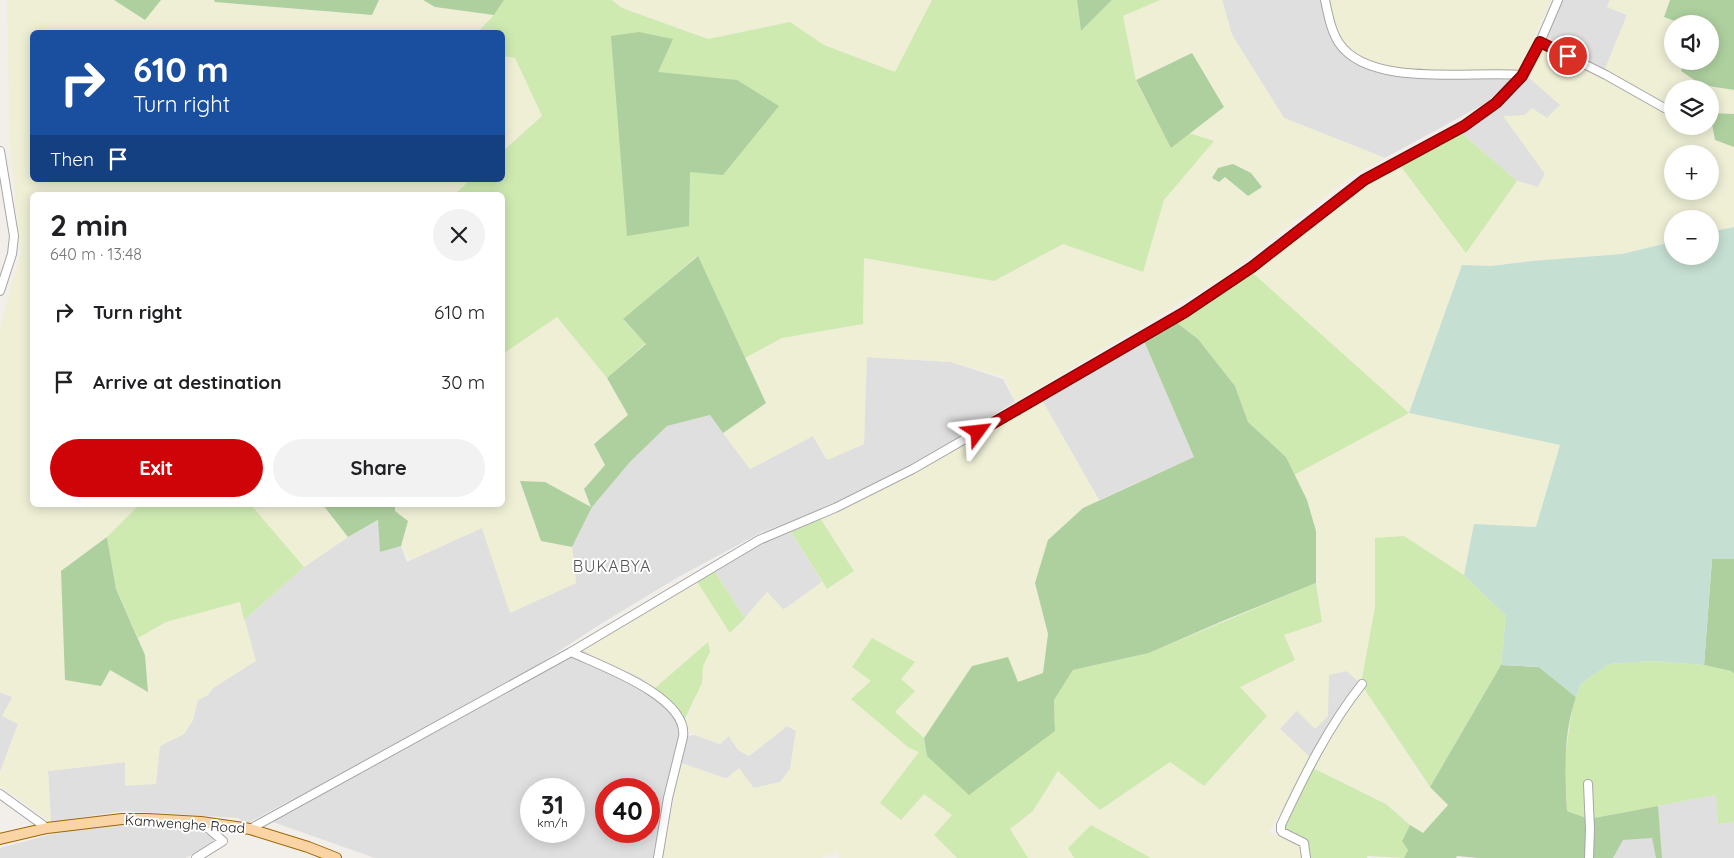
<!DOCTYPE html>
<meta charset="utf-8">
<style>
:root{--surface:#fff;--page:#f2f2f2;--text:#202124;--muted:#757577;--accent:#cf0408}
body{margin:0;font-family:Quicksand,sans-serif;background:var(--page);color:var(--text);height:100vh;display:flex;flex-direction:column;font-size:19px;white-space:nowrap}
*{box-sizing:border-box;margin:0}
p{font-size:16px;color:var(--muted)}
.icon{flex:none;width:28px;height:28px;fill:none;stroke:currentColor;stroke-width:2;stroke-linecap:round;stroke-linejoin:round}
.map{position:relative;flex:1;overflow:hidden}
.sheet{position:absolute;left:30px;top:192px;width:475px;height:315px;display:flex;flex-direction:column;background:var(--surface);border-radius:8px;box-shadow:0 2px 12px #0003}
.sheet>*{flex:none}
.top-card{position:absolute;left:30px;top:30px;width:475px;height:152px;border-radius:8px;box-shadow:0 2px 12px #0003;background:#1a4fa0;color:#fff;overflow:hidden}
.tools{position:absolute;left:1664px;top:15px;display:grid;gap:10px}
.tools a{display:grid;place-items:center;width:55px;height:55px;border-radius:50%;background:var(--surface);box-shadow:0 2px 12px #0003;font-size:25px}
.speed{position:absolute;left:520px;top:778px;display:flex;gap:10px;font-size:25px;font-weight:700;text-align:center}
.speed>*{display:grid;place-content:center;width:65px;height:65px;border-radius:50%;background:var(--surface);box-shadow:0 2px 12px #0003;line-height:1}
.speed small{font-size:12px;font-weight:400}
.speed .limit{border:8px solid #d22;background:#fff;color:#111}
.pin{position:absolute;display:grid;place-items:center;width:42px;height:42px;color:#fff;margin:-21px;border:2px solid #fff;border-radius:50%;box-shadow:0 1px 5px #0007}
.me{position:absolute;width:55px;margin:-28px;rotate:60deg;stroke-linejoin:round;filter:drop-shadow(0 0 4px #0008)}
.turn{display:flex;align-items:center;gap:18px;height:105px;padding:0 20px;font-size:22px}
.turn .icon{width:65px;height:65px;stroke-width:2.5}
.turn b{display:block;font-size:35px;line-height:42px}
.then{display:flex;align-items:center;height:48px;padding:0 20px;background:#0003;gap:10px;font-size:19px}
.round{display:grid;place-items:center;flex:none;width:52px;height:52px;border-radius:26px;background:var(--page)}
.summary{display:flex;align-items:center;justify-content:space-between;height:85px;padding:0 20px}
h1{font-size:30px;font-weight:800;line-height:38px}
.action{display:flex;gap:10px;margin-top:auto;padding:10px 20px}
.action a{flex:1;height:58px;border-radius:30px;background:var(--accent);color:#fff;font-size:20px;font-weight:800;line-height:58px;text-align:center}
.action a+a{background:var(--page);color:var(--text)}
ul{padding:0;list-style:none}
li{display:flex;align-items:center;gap:15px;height:70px;padding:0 20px}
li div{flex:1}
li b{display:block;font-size:19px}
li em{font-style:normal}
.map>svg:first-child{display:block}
.residential{fill:#e0dfdf;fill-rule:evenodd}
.farmland{fill:#eeefd5;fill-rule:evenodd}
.grass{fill:#ceeab1}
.forest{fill:#aed09f}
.wetland{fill:#c6dfd3}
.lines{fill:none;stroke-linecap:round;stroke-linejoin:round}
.minor-casing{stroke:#a6a6a6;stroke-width:10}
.major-casing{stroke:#9c6703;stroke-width:12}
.minor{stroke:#fff;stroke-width:8}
.major{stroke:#fad4a5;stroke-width:10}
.route-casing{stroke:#870305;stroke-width:12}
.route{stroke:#cf0408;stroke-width:9}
.labels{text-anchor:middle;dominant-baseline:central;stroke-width:4;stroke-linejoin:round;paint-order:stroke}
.street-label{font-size:14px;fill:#222;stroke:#fff}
.quarter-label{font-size:16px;letter-spacing:1px;fill:#555;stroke:#fff}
</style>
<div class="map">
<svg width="1734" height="858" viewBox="0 0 1734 858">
<rect width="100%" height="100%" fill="#f2eee9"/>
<path class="residential" d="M 1222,0 L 1322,0 L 1512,78 L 1486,103 L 1385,158 L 1284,118 L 1232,35 Z
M 1560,0 L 1610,0 L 1607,7 L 1627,15 L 1603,74 L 1546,46 L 1544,38 Z
M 1525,74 L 1561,105 L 1547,118 L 1525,115 L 1506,119 L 1545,174 L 1538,187 L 1517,181 L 1458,130 L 1479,118 Z
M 1144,341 L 1194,457 L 1099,500 L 1042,400 Z
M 866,357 L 951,362 L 1003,379 L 1015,402 L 912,466 L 823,509 L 762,532 L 680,576 L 599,625 L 536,666 L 537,668 L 576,647 L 638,674 L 667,695 L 680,715 L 681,733 L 654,858 L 375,858 L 270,821 L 265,817 L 296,797 L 246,824 L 238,818 L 124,811 L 51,822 L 48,771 L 126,762 L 184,734 L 193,720 L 198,699 L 208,695 L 213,688 L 255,661 L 244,620 L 304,567 L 348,537 L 379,520 L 380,552 L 401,546 L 407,562 L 482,528 L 510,612 L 576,583 L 572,547 L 592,507 L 630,462 L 667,426 L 710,415 L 750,469 L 813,436 L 826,459 L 864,444 ZM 531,789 L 574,789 L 574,831 L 531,831 ZM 606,789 L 649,789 L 649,831 L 606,831 Z
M 791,532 L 822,582 L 783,610 L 767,592 L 745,618 L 713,569 L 740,553 Z
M 1347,671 L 1361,684 L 1311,758 L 1280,729 L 1329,675 Z
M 0,692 L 12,697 L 18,724 L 0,772 Z
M 787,726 L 796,731 L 790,769 L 780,782 L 754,788 L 681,763 L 686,738 L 688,736 L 695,735 L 720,744 L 729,736 L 738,750 L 749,756 Z
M 1716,795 L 1718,824 L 1734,822 L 1734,858 L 1589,858 L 1589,819 Z
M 151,823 L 198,830 L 213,837 L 214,840 L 205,848 L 185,858 L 0,858 L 0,848 L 52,834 L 98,826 Z"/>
<path class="farmland" d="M 7,0 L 214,0 L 215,2 L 372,15 L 379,0 L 423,0 L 435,7 L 494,15 L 478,32 L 32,32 L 32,180 L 470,180 L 454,195 L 32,195 L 32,505 L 139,505 L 107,537 L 110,670 L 148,691 L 145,655 L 138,638 L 166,622 L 240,602 L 256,661 L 213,688 L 208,695 L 198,700 L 193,720 L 184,734 L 160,746 L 156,784 L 125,786 L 125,762 L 48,771 L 51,822 L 0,786 L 0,772 L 18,724 L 2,716 L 12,697 L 0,692 L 0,327 L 21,253 L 10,145 Z
M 612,0 L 932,0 L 895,72 L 824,45 L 790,22 L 708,39 L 622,8 Z
M 1160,0 L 1222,0 L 1232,35 L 1284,118 L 1385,158 L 1350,177 L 1225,276 L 1015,402 L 1005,377 L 951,362 L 867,357 L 864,444 L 828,460 L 813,436 L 750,469 L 723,433 L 765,403 L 745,358 L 782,338 L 863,324 L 864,258 L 994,281 L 1063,244 L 1143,272 L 1164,200 L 1213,141 L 1189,133 L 1223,106 L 1192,53 L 1136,80 L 1123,16 Z
M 1322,0 L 1551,0 L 1515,78 L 1477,75 L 1421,77 L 1362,65 L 1338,49 Z
M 1610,0 L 1670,0 L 1664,17 L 1683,24 L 1672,24 L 1672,61 L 1684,61 L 1681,71 L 1702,85 L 1734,90 L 1734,114 L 1710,113 L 1710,89 L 1672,89 L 1672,126 L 1710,126 L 1710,117 L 1715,140 L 1734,147 L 1734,227 L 1710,232 L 1710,219 L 1672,219 L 1672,242 L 1622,254 L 1532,261 L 1491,266 L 1462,265 L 1409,413 L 1560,445 L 1536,527 L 1474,524 L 1464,575 L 1404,536 L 1375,538 L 1375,607 L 1362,685 L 1347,671 L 1329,675 L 1328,716 L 1315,729 L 1296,710 L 1280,729 L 1311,758 L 1288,800 L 1268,833 L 1302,840 L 1304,858 L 1151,858 L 1091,825 L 1068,848 L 1074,858 L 1028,858 L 1010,829 L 1033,811 L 1059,771 L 1100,810 L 1170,762 L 1204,786 L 1267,717 L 1240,687 L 1284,635 L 1322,622 L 1307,500 L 1294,475 L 1408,413 L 1246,267 L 1293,241 L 1361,175 L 1399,164 L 1466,252 L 1517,181 L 1538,187 L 1545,174 L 1503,116 L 1525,115 L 1532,108 L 1547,118 L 1560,105 L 1525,74 L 1540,52 L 1546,46 L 1603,74 L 1627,15 L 1607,7 ZM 1672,154 L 1710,154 L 1710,191 L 1672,191 Z
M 503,56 L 515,58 L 542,116 L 503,151 Z
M 557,317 L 607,378 L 628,415 L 594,443 L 605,465 L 584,489 L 592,507 L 545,482 L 520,481 L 541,541 L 572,547 L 576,583 L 510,613 L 482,528 L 410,560 L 401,546 L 407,521 L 395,511 L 395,505 L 502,505 L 503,354 Z
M 1042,400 L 1099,500 L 1083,508 L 1035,583 L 1048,634 L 1043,673 L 1018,682 L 972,666 L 924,738 L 895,712 L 915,691 L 901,679 L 915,662 L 852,667 L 872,681 L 852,699 L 909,748 L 919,752 L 901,820 L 923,793 L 952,815 L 934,835 L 957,858 L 839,858 L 838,851 L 821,858 L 661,858 L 681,763 L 726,779 L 739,768 L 754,788 L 780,782 L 790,769 L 796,731 L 787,726 L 749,756 L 738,750 L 729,736 L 720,744 L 695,735 L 684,726 L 702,683 L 703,666 L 710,652 L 707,643 L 655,688 L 641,678 L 593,656 L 584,651 L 584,647 L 696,578 L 731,633 L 745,618 L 767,592 L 784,610 L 822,582 L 827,589 L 854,571 L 820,518 L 902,479 Z
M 251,505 L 323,505 L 348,537 L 304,567 Z
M 1364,688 L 1424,781 L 1448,805 L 1423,834 L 1410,825 L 1386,803 L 1311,767 Z"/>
<path class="grass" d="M 504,0 L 612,0 L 622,8 L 708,39 L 790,22 L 824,45 L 895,72 L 932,0 L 1077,0 L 1081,31 L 1112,0 L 1160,0 L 1123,16 L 1136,81 L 1171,147 L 1189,133 L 1214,141 L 1164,200 L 1143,272 L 1063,244 L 994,281 L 864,258 L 863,324 L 782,338 L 745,358 L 697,256 L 623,320 L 646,343 L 607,378 L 557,317 L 503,354 L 502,195 L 454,195 L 470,180 L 502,180 L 503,151 L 542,116 L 515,58 L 503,56 L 502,32 L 478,32 L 494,15 Z
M 1458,130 L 1517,181 L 1466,253 L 1399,164 Z
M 1246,267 L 1409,413 L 1294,475 L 1286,457 L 1248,422 L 1235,386 L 1198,339 L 1176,322 Z
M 139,505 L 251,505 L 304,567 L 244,620 L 240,602 L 166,622 L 138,638 L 116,589 L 107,537 Z
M 820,518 L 854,571 L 827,589 L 791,532 Z
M 1404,536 L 1464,575 L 1506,616 L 1501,665 L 1430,787 L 1361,684 L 1375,607 L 1375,538 Z
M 713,569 L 745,618 L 730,633 L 696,580 Z
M 1316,583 L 1322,622 L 1284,635 L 1295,660 L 1240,687 L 1267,716 L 1204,786 L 1170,762 L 1100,810 L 1058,771 L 1033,811 L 1010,829 L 1028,858 L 957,858 L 934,835 L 952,815 L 924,794 L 901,820 L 880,803 L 919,752 L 909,748 L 851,699 L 871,681 L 852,667 L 872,638 L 915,662 L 901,679 L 915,691 L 895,712 L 924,738 L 927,756 L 1055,731 L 1054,700 L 1073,670 L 1149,653 Z
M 708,642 L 710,652 L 703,666 L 702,683 L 682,725 C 678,708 668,698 655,688 Z
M 1652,661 L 1704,665 L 1731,671 L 1734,674 L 1734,822 L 1718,824 L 1716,795 L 1589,819 L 1567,811 L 1565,758 L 1572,708 L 1581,684 L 1609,664 Z
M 1311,767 L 1386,804 L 1410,825 L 1403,839 L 1408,850 L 1404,858 L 1368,856 L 1367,858 L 1304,858 L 1303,837 L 1289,833 L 1283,829 Z
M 1091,825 L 1151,858 L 1074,858 L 1068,848 Z"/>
<path class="forest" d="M 114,0 L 161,0 L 145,20 Z
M 214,0 L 379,0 L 372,15 L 215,2 Z
M 423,0 L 504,0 L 494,15 L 435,7 Z
M 1077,0 L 1112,0 L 1081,31 Z
M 1670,0 L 1734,0 L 1734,90 L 1702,85 L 1681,71 L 1684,61 L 1710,61 L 1710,24 L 1683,24 L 1664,17 Z
M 639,32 L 673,39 L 658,72 L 737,80 L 779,106 L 723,175 L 690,172 L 689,226 L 627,236 L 611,36 Z
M 1192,53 L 1224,107 L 1171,148 L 1136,80 Z
M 1710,113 L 1734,114 L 1734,147 L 1715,140 Z
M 1233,164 L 1251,173 L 1262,187 L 1248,196 L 1225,177 L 1219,182 L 1212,178 L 1218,168 Z
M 698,256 L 766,403 L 723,433 L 710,415 L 667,426 L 630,462 L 592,507 L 572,547 L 541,541 L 520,481 L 545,482 L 591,507 L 584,489 L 605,465 L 594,444 L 628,415 L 607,378 L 646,344 L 623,319 Z
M 1176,322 L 1198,339 L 1235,386 L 1248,422 L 1286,457 L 1307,500 L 1316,531 L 1316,583 L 1225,620 L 1149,653 L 1073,670 L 1054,700 L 1055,731 L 969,795 L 927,756 L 924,738 L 972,666 L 1008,657 L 1018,682 L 1043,673 L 1048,634 L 1035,583 L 1048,540 L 1083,508 L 1194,457 L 1144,341 Z
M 323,505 L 395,505 L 395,511 L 408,521 L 401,546 L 380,552 L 378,520 L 348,537 Z
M 107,537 L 116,589 L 145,655 L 148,692 L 110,670 L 101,686 L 65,680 L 61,571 Z
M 1712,559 L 1734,559 L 1734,674 L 1731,671 L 1704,665 Z
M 1501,665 L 1539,667 L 1576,697 C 1563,734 1565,773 1567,811 L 1589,819 L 1658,806 L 1662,858 L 1656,858 L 1652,838 L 1623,840 L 1613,858 L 1478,858 L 1457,856 L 1456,858 L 1404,858 L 1408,850 L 1402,841 L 1410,825 L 1423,833 L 1448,805 L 1430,787 Z"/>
<path class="wetland" d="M 1734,227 L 1734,559 L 1712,559 L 1704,665 L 1652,661 L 1609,664 L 1581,684 L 1576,697 L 1539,667 L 1501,665 L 1506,616 L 1464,575 L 1474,524 L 1536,527 L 1560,445 L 1409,413 L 1462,265 L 1491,266 L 1532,261 L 1622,254 L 1672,242 L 1672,256 L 1710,256 L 1710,232 Z"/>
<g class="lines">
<g class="minor-casing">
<path id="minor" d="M 1325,0 C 1328,14 1331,31 1339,43 C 1370,89 1474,70 1522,75
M 1540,42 L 1606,75 L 1668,110
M 0,151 L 14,236 L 12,254 L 0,291
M 571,652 C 601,666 689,697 683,737 L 668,798 L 658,858
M 1588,784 L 1590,829 L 1589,858
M 0,794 L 47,828
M 250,829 L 571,652 L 759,540 L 835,508 L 913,469 L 1185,312 L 1252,267 L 1364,180 L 1464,126 L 1497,103 L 1522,75 L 1540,42 L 1558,0
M 196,858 L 223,841 L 202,823
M 1306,858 L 1304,843 L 1282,832 L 1281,830 L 1281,825 C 1304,776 1328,727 1362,684"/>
</g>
<g class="major-casing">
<path id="major" d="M 0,839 L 47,828 L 122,819 L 147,819 L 201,822 L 250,829 L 308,847 L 336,858"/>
</g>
<use href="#minor" class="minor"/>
<use href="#major" class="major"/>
</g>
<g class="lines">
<g class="route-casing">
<path id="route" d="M 978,432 L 1185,312 L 1252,267 L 1364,180 L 1464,126 L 1496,103 L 1522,76 L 1540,42 L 1568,56"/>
</g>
<use href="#route" class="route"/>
</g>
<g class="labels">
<g class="street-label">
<text transform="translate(185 824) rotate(4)">Kamwenghe Road</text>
</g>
<g class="quarter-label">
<text x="612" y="566">BUKABYA</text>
</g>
</g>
</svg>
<div class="tools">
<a><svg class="icon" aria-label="sound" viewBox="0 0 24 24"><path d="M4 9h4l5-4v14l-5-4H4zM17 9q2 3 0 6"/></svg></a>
<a><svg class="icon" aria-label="layers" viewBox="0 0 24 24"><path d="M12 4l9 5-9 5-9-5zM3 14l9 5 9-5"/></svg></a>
<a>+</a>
<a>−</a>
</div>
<div class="speed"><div>31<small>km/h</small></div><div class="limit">40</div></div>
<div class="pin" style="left:1568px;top:56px;background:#d93025"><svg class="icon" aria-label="arrive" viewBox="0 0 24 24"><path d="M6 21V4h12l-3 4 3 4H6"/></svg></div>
<svg class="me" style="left:978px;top:432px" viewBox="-20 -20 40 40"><path d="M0-17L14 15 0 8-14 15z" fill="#cf0408" stroke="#fff" stroke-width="4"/></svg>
<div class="top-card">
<div class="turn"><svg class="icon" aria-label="right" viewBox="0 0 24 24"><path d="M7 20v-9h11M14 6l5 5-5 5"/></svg><div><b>610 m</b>Turn right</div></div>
<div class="then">Then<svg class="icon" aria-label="arrive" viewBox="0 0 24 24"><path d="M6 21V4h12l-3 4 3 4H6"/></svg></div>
</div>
<section class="sheet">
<div class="summary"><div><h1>2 min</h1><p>640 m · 13:48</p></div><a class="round"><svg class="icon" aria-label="close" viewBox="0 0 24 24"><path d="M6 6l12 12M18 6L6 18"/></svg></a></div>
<ul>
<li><svg class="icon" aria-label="right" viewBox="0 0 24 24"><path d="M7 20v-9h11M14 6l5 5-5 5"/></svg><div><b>Turn right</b></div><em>610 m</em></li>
<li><svg class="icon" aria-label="arrive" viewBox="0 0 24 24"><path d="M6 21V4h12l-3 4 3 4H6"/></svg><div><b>Arrive at destination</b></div><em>30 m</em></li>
</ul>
<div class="action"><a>Exit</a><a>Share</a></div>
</section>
</div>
